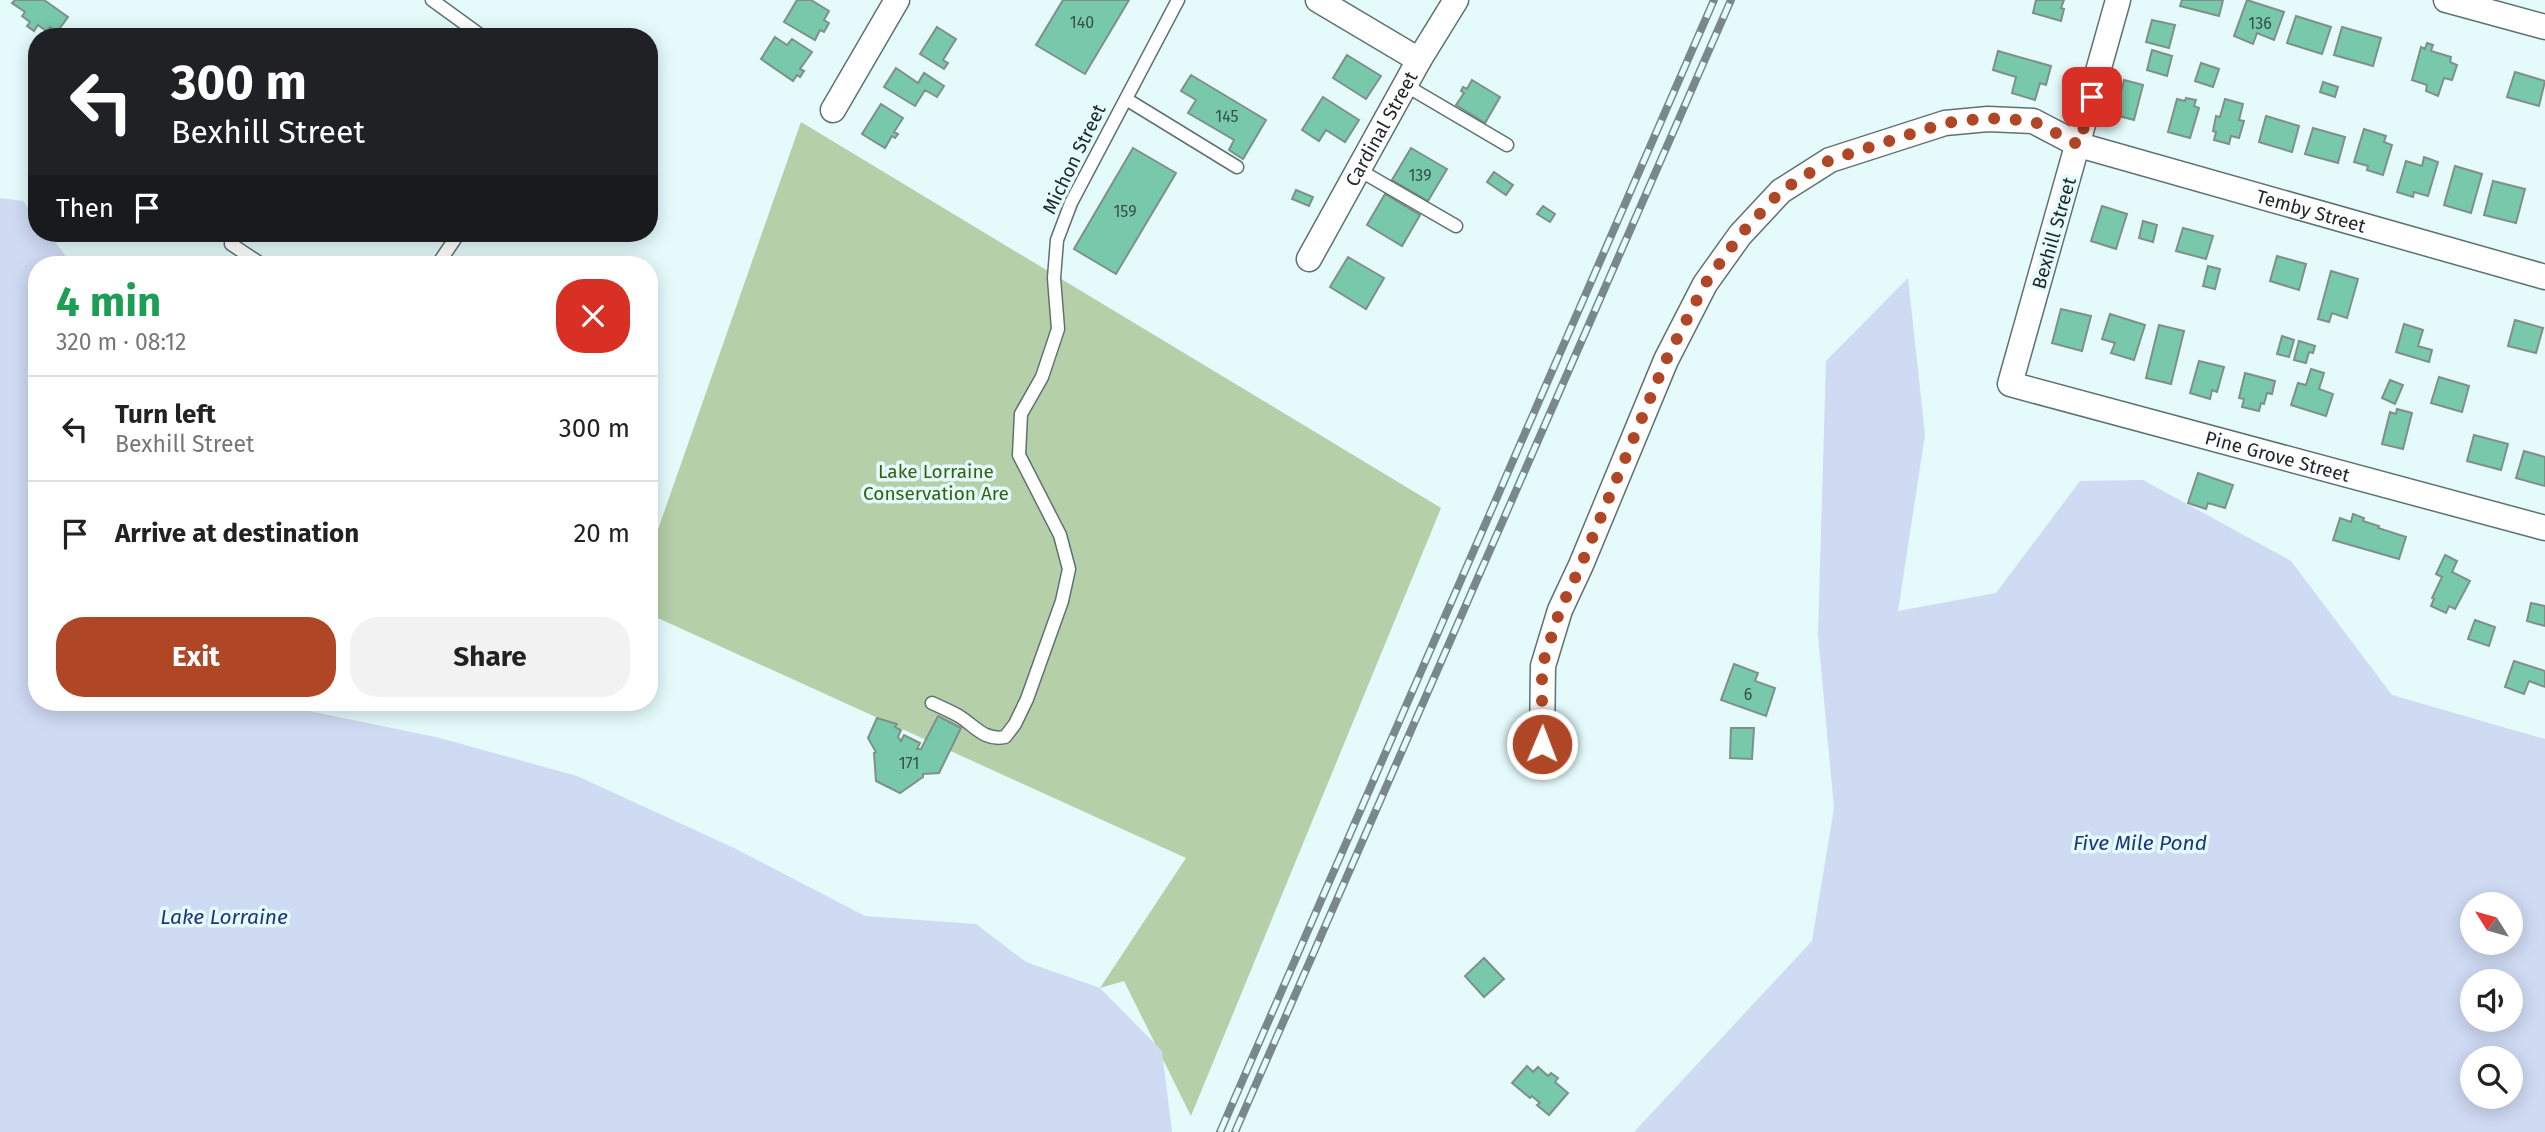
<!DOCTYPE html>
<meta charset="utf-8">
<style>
:root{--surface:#fff;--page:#f2f2f2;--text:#222;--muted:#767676;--line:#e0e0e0;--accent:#af4726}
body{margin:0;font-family:"Fira Sans",sans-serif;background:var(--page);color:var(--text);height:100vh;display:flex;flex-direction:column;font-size:26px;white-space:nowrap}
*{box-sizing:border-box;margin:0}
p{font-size:23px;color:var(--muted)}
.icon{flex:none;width:38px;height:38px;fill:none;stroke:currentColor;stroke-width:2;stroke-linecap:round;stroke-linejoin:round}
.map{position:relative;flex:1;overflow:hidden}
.sheet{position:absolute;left:28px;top:256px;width:630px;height:455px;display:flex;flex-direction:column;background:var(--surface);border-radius:28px;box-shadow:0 4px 18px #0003}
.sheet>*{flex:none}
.guide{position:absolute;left:28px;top:28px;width:630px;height:214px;border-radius:28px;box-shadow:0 4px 18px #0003;background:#202124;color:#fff;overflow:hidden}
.needle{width:46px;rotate:307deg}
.buttons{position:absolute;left:2460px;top:892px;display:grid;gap:14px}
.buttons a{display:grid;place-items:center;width:63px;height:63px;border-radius:50%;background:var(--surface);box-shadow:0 4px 18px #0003;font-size:35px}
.pin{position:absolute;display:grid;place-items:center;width:60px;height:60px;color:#fff;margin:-30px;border-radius:14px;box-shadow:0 4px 10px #0006}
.me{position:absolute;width:77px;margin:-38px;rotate:1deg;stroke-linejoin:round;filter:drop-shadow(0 0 5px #0008)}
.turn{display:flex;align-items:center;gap:24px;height:147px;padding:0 28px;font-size:32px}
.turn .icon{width:91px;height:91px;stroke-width:2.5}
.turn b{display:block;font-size:49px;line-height:60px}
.then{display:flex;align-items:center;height:66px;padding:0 28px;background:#0003;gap:14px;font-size:26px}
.round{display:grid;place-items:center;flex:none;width:74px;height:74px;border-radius:28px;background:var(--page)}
.head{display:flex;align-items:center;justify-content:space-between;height:119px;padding:0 28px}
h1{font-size:42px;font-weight:700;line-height:52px;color:#1e9e55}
.action{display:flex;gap:14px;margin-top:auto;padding:14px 28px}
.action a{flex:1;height:80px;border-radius:28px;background:var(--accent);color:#fff;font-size:28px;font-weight:700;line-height:80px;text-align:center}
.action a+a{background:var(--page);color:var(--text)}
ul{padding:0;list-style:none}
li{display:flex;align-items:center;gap:21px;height:105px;padding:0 28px;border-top:2px solid var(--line)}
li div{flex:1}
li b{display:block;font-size:26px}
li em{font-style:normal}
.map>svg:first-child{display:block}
.green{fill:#b5cfa9}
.water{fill:#cfdaf3;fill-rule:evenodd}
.building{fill:#78c9ac;stroke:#7e9088;stroke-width:2}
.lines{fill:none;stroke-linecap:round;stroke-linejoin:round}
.lane-casing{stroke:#5e7273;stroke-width:15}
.street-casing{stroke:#5e7273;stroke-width:27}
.lane{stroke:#fff;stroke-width:12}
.street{stroke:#fff;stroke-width:24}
.rail-casing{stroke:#798889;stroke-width:8}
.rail{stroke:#e4fafb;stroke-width:5;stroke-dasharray:16;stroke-linecap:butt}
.route{stroke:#af4726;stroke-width:12;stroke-dasharray:0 21.6}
.labels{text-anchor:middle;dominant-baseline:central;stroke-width:7;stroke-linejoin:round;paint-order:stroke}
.number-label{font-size:16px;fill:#36504a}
.street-label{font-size:19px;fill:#202829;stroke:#e4fafb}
.park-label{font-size:19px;fill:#326211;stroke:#e4fafb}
.water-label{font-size:21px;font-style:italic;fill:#20367b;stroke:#e4fafb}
</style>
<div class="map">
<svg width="2545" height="1132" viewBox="0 0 2545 1132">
<rect width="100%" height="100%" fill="#e4fafb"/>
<path class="green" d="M 801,122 L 1441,508 L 1191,1116 L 1124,981 L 1100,988 L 1186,858 L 649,614 L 649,555 Z"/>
<path class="water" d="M 0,198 L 23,201 L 37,219 L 37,233 L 48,233 L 72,264 L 37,264 L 37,702 L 281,702 L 285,706 L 440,738 L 577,776 L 734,848 L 865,916 L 976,924 L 1026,962 L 1100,988 L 1162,1051 L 1172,1132 L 0,1132 Z
M 1908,278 L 1925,435 L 1898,611 L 1996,593 L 2080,481 L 2143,480 L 2291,561 L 2392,695 L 2545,739 L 2545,1132 L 1634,1132 L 1812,941 L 1834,808 L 1818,635 L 1826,361 ZM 2473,905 L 2511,905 L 2511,943 L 2473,943 ZM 2473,982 L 2511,982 L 2511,1020 L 2473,1020 ZM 2473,1059 L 2511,1059 L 2511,1097 L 2473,1097 Z"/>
<path class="building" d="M 15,0 L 44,0 L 68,17 L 57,32 L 50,27 L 46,31 L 38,25 L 34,31 L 27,26 L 30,22 L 22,16 L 25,12 L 12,3 Z
M 797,0 L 811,0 L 829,11 L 824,20 L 829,23 L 824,32 L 820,30 L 815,40 L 784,22 Z
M 1063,0 L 1129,0 L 1085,74 L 1036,45 Z
M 2036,0 L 2064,0 L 2061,8 L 2064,9 L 2061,21 L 2033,13 Z
M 2182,0 L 2223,0 L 2219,16 L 2180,6 Z
M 2247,0 L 2284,12 L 2274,40 L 2257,33 L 2253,44 L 2234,36 Z
M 2296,16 L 2331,27 L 2322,54 L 2287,43 Z
M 2152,20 L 2175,25 L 2169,48 L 2146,42 Z
M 937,27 L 956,39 L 943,60 L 948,63 L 944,69 L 920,54 Z
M 2342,27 L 2381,38 L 2373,66 L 2334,55 Z
M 775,37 L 787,45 L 792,39 L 812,52 L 800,69 L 804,71 L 800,77 L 797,75 L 793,81 L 761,59 Z
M 2427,43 L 2433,45 L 2431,51 L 2451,57 L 2450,62 L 2457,65 L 2452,80 L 2444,78 L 2438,96 L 2426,91 L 2427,85 L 2412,80 L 2421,47 L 2425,49 Z
M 2152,50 L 2172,56 L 2167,76 L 2147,70 Z
M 1998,51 L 2051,66 L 2046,85 L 2040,83 L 2035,100 L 2012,93 L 2016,77 L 1993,70 Z
M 1347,55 L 1381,76 L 1366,99 L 1333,78 Z
M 2201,63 L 2219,69 L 2213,87 L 2195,81 Z
M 896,68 L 918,83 L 924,73 L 944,86 L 937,97 L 925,90 L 915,106 L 884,87 Z
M 2515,72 L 2545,81 L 2539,106 L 2507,97 Z
M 1191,75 L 1266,120 L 1243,159 L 1229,150 L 1234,140 L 1188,113 L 1196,100 L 1181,91 Z
M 1472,80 L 1500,97 L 1485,123 L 1456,105 L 1464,93 L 1461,91 L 1463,87 L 1467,89 Z
M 2124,80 L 2143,85 L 2134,120 L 2115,115 Z
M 2323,82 L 2338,87 L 2335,97 L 2320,92 Z
M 1323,97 L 1359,120 L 1345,142 L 1326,130 L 1319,141 L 1302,130 Z
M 2186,98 L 2196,100 L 2194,106 L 2199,108 L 2190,138 L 2168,132 L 2177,99 L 2185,101 Z
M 2225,99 L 2243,104 L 2239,120 L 2244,121 L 2239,138 L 2231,136 L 2229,144 L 2214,140 L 2216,132 L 2213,131 L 2216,116 L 2220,117 Z
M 881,104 L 903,118 L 894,132 L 898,134 L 895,138 L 892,136 L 885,148 L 862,134 Z
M 2266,116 L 2299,126 L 2292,152 L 2259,142 Z
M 2313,128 L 2345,137 L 2338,163 L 2305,154 Z
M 2364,129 L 2386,136 L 2384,142 L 2392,145 L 2383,175 L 2367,170 L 2368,166 L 2354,162 Z
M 1133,148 L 1176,173 L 1116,274 L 1074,249 Z
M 1411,148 L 1447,169 L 1428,201 L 1392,180 Z
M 2424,157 L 2438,162 L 2428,196 L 2414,192 L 2413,197 L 2397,192 L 2406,161 L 2422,166 Z
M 2455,166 L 2482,174 L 2471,213 L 2444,205 Z
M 1494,172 L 1513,185 L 1506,195 L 1487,182 Z
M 2493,181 L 2525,189 L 2516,223 L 2484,215 Z
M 1296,190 L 1313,197 L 1309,206 L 1292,199 Z
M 1385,194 L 1420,215 L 1402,246 L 1367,225 Z
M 1543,206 L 1555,214 L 1550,222 L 1537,214 Z
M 2102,206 L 2127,214 L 2116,249 L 2091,241 Z
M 2143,221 L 2157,225 L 2153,242 L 2139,238 Z
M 2183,228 L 2213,236 L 2206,259 L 2176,251 Z
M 2277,256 L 2306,264 L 2299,290 L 2270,281 Z
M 1348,257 L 1384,278 L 1366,309 L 1330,287 Z
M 2208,266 L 2220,269 L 2215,289 L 2203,286 Z
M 2331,271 L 2358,279 L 2347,318 L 2332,313 L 2329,322 L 2318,319 Z
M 2061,309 L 2091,316 L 2082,351 L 2052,343 Z
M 2110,314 L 2145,325 L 2134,360 L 2111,353 L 2115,343 L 2102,339 Z
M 2515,320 L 2543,328 L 2536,353 L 2508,346 Z
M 2404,324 L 2423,330 L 2418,346 L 2432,350 L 2429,362 L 2396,352 Z
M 2159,325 L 2184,331 L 2171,384 L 2146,378 Z
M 2282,336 L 2294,340 L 2289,357 L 2277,354 Z
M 2299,341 L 2315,346 L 2313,353 L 2309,352 L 2306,363 L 2294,360 Z
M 2199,361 L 2224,367 L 2217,392 L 2212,390 L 2210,399 L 2190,393 Z
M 2311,369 L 2324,373 L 2319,389 L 2333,394 L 2326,416 L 2291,405 L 2298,383 L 2306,385 Z
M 2245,373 L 2275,381 L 2272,394 L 2267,393 L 2264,404 L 2261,403 L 2259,411 L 2242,407 L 2244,399 L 2239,398 Z
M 2439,377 L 2469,386 L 2462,412 L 2431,403 Z
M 2390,380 L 2403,385 L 2395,404 L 2382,398 Z
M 2397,409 L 2412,413 L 2403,449 L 2382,444 L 2390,412 L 2396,414 Z
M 2474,435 L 2508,444 L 2501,470 L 2467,461 Z
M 2524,451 L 2545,457 L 2545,486 L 2516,478 Z
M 2198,473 L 2233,485 L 2225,508 L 2208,503 L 2206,509 L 2188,503 Z
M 2353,514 L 2364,518 L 2363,521 L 2379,526 L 2378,528 L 2406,537 L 2399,559 L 2333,540 L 2340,518 L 2351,522 Z
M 2445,555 L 2457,561 L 2452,572 L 2470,581 L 2455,609 L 2449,606 L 2446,613 L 2431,606 L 2434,599 L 2432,598 L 2442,577 L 2436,574 Z
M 2531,603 L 2545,606 L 2545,626 L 2527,621 Z
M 2475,620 L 2495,627 L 2489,646 L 2468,639 Z
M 2514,661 L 2545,671 L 2545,687 L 2529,681 L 2524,694 L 2505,687 Z
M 1734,664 L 1758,673 L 1755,681 L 1775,688 L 1766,716 L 1721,700 Z
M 938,716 L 961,728 L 939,773 L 923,774 L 923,777 L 900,793 L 876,781 L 874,753 L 876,752 L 868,738 L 877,718 L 897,724 L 895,727 L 901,730 L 898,737 L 901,741 L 904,735 L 920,743 L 917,749 L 921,749 Z
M 1731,728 L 1754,728 L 1752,759 L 1730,758 Z
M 1484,958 L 1504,979 L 1484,997 L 1465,976 Z
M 1527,1066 L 1533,1072 L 1538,1067 L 1548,1076 L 1551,1073 L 1558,1078 L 1555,1082 L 1568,1093 L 1549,1115 L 1537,1105 L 1540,1103 L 1532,1096 L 1530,1098 L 1512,1083 Z"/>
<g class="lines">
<g class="lane-casing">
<path id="lane" d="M 432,0 L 483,37
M 1405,85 L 1507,145
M 1126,99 L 1237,167
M 1359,170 L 1456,226
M 238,233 L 231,244 L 261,264
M 438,264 L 459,233
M 932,703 C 941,707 950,711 959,716 C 975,726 984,741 1005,737 L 1015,724 L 1027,699 L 1062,601 L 1069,569 L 1060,535 L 1019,455 L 1021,414 L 1042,377 L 1058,329 L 1054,278 L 1057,240 L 1071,203 L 1178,0"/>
</g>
<g class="street-casing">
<g id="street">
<path d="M 1318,0 L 1419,60"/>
<path id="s1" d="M 2118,0 L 2010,384 L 2545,528"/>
<path d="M 2446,0 L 2545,27"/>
<path d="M 833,110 L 897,0"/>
<path id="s2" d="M 1309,259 L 1419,60 L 1456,0"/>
<path id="s3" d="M 1542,744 L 1543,666 L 1560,610 L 1581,565 L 1666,360 L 1705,284 L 1740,235 L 1781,191 L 1830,160 L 1945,123 L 1988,119 L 2033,121 L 2079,145 L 2545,277"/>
</g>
</g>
<use href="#lane" class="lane"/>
<use href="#street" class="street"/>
<g class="rail-casing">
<path id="rail" d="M 1220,1132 L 1714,0
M 1235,1132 L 1731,0"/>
</g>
<use href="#rail" class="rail"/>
</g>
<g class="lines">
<path class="route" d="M 1542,744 L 1542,666 L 1560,610 L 1581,565 L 1666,360 L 1705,284 L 1740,235 L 1781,191 L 1830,160 L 1945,123 L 1988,118 L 2033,121 L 2079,145 L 2092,97"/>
</g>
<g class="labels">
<g class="number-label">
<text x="1082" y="22">140</text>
<text x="2260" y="23">136</text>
<text x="1227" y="116">145</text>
<text x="1420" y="175">139</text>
<text x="1125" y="211">159</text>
<text x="1748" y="694">6</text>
<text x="909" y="763">171</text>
</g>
<g class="street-label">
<text stroke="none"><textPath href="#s2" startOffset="149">Cardinal Street</textPath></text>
<text transform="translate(1074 159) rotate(-64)">Michon Street</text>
<text stroke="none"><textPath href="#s3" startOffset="1174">Temby Street</textPath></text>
<text transform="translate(2054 233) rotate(-74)">Bexhill Street</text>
<text stroke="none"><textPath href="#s1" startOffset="676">Pine Grove Street</textPath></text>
</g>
<g class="park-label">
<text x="936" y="471">Lake Lorraine<tspan x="936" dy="22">Conservation Are</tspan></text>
</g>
<g class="water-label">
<text x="2140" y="843">Five Mile Pond</text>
<text x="224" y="917">Lake Lorraine</text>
</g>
</g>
</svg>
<div class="buttons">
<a><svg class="needle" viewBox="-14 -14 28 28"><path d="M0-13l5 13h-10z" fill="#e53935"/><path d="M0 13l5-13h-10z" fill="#767676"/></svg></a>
<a><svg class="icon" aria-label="sound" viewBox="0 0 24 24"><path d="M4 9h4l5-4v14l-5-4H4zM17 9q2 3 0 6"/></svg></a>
<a><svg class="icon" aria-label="search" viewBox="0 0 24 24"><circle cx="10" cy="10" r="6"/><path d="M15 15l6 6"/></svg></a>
</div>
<div class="pin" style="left:2092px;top:97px;background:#d93025"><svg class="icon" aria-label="arrive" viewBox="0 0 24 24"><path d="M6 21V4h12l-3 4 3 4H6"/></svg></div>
<svg class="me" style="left:1542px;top:744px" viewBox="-20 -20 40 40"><circle r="17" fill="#af4726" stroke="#fff" stroke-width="3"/><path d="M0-11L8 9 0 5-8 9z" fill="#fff"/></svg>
<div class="guide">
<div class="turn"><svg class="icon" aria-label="left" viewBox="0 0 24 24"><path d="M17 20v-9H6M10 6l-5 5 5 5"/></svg><div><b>300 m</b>Bexhill Street</div></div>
<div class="then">Then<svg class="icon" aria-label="arrive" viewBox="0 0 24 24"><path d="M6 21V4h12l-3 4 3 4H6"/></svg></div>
</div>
<section class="sheet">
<div class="head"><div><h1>4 min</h1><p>320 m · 08:12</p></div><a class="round" style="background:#d93025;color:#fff"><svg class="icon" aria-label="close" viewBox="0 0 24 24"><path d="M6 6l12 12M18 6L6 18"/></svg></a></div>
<ul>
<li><svg class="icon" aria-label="left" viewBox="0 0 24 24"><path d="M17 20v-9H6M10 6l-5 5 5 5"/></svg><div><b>Turn left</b><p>Bexhill Street</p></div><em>300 m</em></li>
<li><svg class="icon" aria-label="arrive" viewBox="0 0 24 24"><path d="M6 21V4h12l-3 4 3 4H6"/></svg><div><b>Arrive at destination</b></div><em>20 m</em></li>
</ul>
<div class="action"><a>Exit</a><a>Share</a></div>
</section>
</div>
